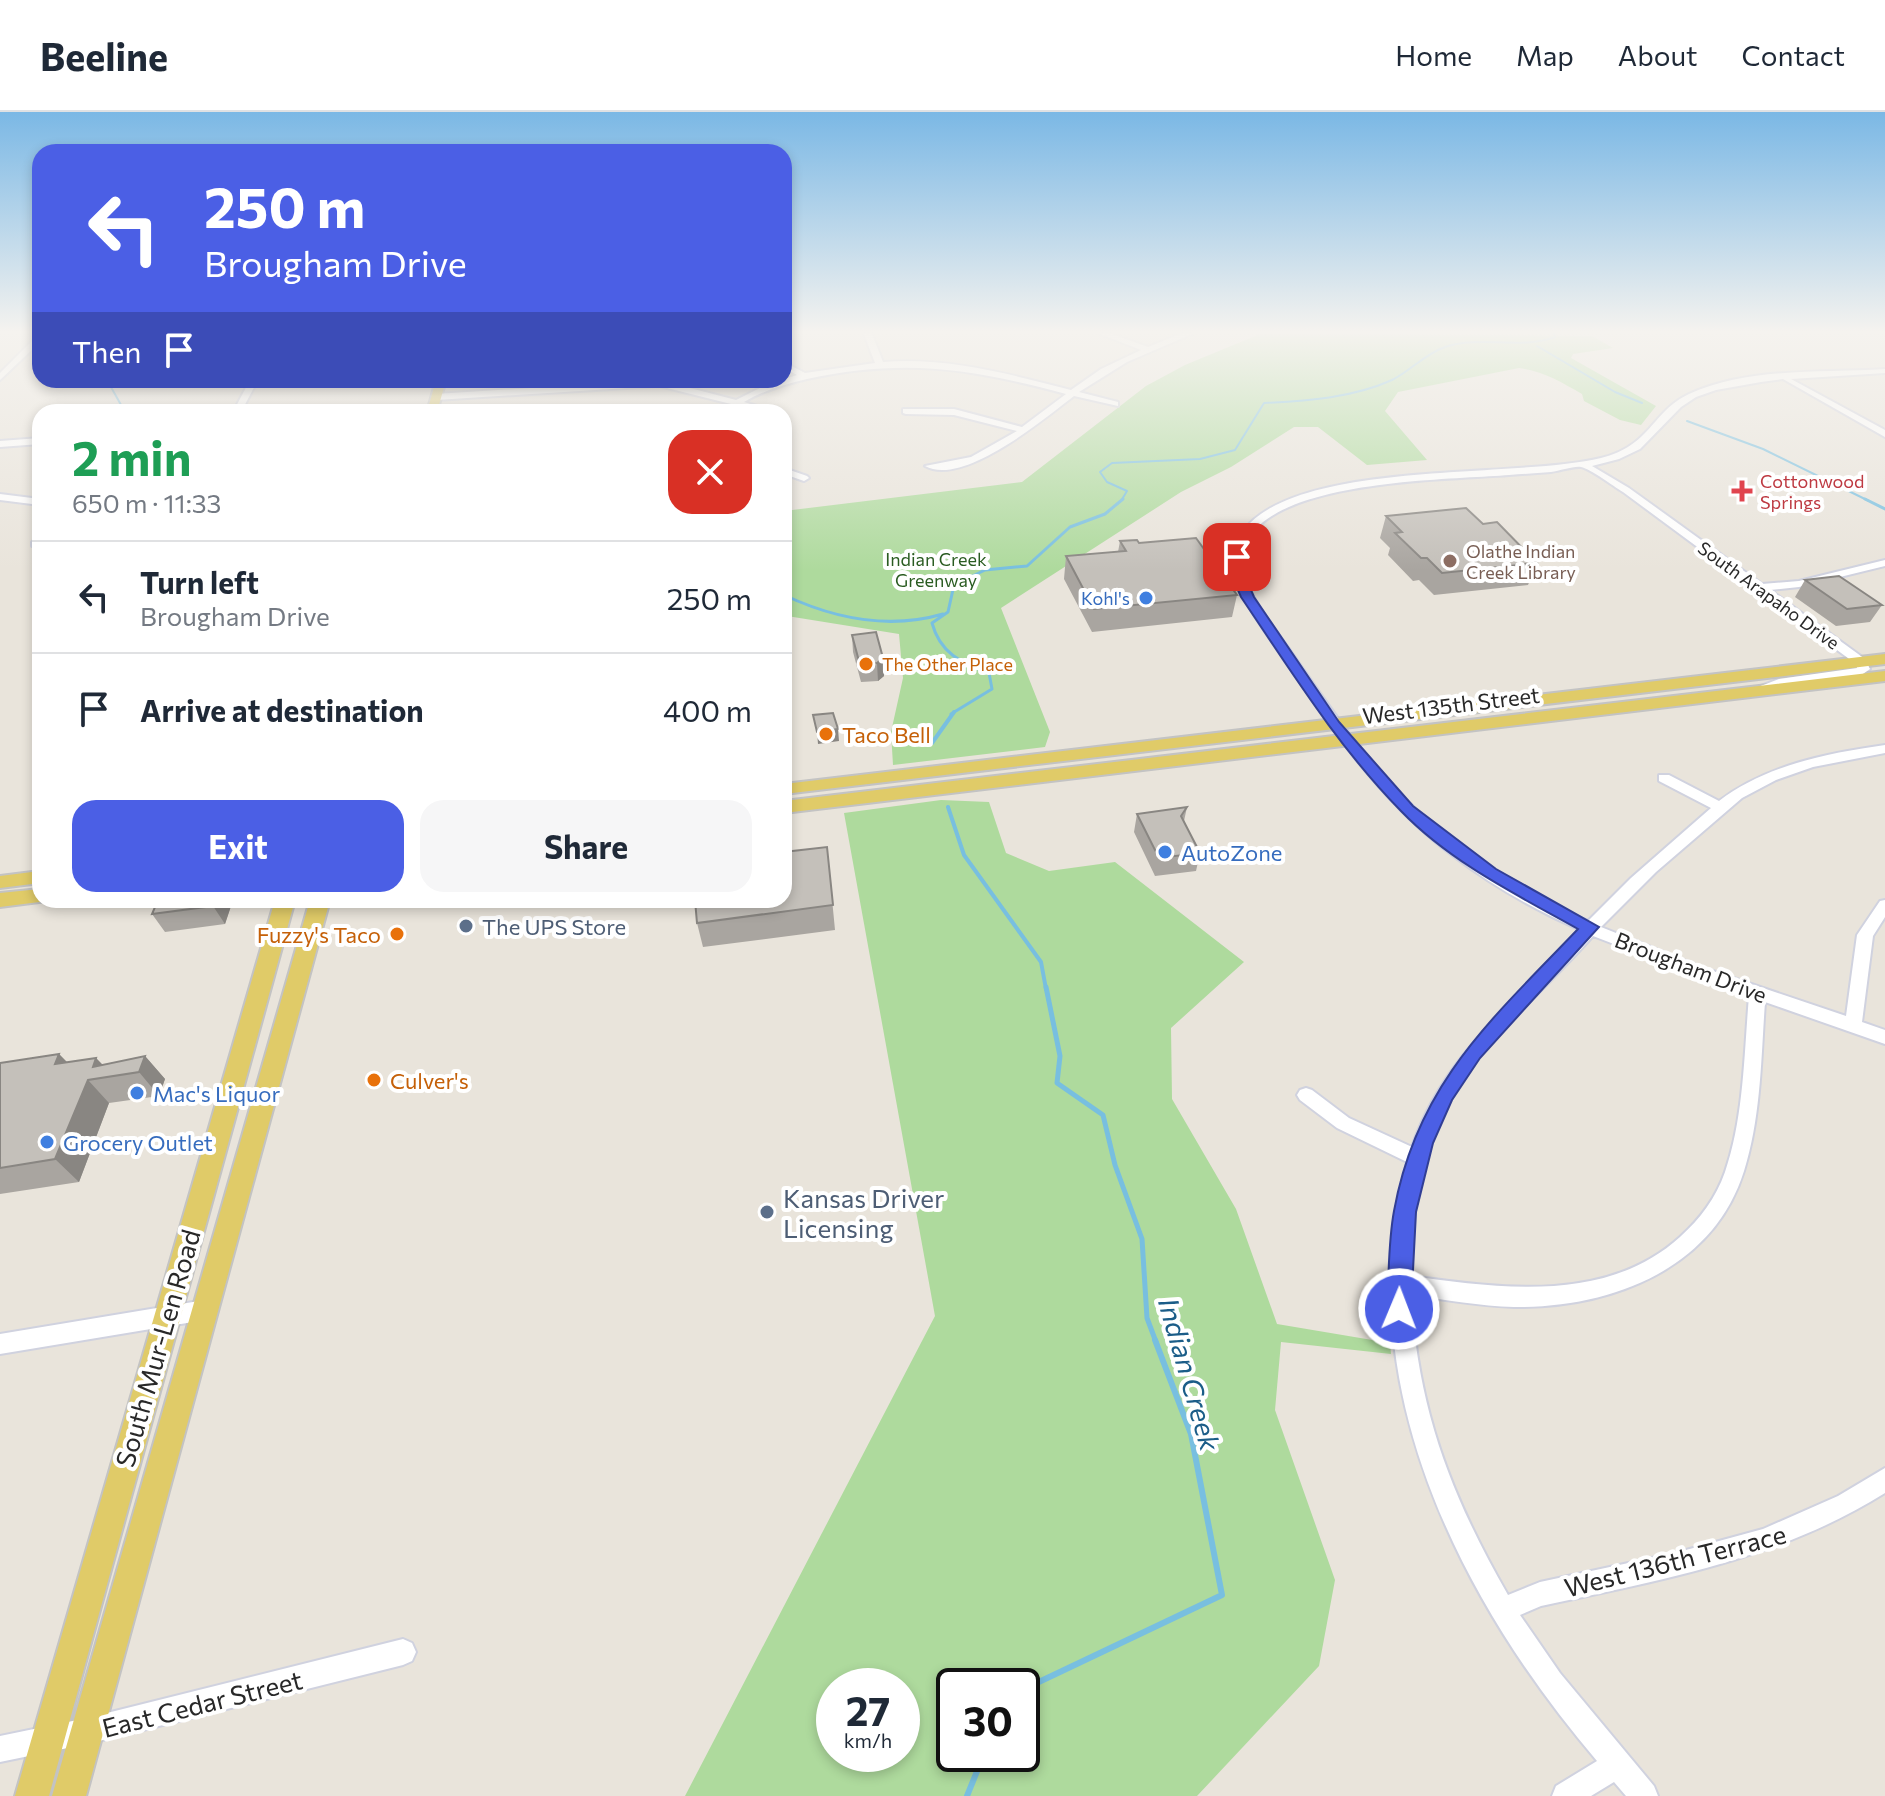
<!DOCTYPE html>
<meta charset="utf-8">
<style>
:root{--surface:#fff;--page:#f6f6f7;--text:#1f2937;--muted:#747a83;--line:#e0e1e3;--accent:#4b5fe5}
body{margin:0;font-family:Commissioner,sans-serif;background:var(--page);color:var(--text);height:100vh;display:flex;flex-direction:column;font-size:30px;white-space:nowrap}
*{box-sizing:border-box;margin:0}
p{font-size:26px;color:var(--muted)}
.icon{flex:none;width:44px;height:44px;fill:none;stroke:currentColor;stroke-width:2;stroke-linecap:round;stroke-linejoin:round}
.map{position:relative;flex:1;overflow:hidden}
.drawer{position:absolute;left:32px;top:292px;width:760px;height:504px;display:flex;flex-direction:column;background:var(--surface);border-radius:24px;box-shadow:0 4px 12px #0003}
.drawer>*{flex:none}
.top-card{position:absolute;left:32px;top:32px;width:760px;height:244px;border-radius:24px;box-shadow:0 4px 12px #0003;background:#4b5fe5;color:#fff;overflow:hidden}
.speed{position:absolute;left:816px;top:1556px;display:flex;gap:16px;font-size:40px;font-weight:700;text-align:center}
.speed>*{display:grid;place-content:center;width:104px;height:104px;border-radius:50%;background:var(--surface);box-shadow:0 4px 12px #0003;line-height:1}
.speed small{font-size:20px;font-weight:400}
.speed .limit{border:4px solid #111;border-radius:12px;background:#fff;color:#111}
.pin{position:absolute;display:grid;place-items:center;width:68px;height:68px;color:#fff;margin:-34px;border-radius:16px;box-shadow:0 4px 12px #0006}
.me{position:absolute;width:88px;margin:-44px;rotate:1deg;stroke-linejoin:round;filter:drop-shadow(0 0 6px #0008)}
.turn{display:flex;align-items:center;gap:28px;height:168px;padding:0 40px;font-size:36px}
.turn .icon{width:104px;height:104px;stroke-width:2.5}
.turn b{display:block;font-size:56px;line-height:68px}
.then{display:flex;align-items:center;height:76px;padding:0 40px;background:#0003;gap:16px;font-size:30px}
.round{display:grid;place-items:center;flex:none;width:84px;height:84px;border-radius:24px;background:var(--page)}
.headline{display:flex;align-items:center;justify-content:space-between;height:136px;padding:0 40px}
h1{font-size:48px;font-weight:700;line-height:60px;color:#1e9e55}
.action{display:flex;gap:16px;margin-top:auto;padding:16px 40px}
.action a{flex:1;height:92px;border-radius:24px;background:var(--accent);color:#fff;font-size:32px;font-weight:700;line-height:92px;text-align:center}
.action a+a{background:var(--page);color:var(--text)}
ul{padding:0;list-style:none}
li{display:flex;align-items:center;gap:24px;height:112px;padding:0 40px;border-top:2px solid var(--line)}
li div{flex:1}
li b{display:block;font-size:30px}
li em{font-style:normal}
header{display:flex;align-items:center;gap:48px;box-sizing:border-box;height:112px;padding:0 40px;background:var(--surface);border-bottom:2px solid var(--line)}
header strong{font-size:38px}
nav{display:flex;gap:44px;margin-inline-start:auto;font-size:28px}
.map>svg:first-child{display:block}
.green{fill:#aeda9d;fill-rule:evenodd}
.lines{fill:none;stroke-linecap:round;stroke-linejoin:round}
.stream-far4{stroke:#78bfe0;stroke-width:2}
.stream-far3{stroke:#78bfe0;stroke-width:3}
.stream-far2{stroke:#78bfe0;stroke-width:4}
.stream-far1{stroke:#78bfe0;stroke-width:5}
.stream{stroke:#78bfe0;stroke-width:6}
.minor-casing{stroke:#d0d2df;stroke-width:4}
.major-casing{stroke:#c3c3c3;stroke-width:4}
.minor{fill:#fff;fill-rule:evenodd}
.major{fill:#e0cb68;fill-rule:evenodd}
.wall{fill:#a9a5a0}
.shaded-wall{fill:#898682}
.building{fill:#c4c0ba;stroke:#898682;stroke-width:2}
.route{fill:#4b5fe5;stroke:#313e95;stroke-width:2}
.health-dot{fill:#e0444e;stroke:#fff;stroke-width:3}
.education-dot{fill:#8d6e63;stroke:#fff;stroke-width:3}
.shop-dot{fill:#3f7fe0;stroke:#fff;stroke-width:3}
.food-dot{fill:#e8710a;stroke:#fff;stroke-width:3}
.service-dot{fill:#5c6f8a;stroke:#fff;stroke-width:3}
.labels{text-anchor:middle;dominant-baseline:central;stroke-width:8;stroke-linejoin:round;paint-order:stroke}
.far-health-label{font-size:18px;fill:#be3a42;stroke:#fff;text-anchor:start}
.far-education-label{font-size:18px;fill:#785e54;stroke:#fff;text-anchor:start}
.far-park-label{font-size:18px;fill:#2a5c21;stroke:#fff}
.far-street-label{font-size:18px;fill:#282828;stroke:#fff}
.far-shop-label{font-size:18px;fill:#366cbe;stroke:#fff;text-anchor:end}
.far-food-label{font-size:18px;fill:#c56008;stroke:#fff;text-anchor:start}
.street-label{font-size:22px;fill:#282828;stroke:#fff}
.food-label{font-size:22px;fill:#c56008;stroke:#fff;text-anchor:start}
.shop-label{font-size:22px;fill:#366cbe;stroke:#fff;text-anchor:start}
.service-label{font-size:22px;fill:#4e5e75;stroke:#fff;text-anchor:start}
.near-service-label{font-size:26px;fill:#4e5e75;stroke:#fff;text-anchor:start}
.near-street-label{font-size:26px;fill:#282828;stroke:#fff}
.near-water-label{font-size:28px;font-style:italic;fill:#1b5d88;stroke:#fff}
</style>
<header>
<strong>Beeline</strong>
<nav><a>Home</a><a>Map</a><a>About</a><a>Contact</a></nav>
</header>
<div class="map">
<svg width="1885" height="1684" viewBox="0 0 1885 1684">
<rect width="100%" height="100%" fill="#e9e4db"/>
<path class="green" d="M 1260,222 L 1592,224 L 1613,236 L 1573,242 L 1571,246 L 1656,294 L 1641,313 L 1620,308 L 1584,289 L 1582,282 C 1561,270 1543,259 1519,256 L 1398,280 L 1385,299 L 1427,348 L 1367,353 L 1318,315 L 1294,315 L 1231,355 L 1181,380 L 1001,496 L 1050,620 L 1045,635 L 893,653 L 891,620 L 903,566 L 899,522 L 787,504 L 784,399 L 1022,370 L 1146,274 L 1185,253 Z
M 941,688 L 989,690 L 1006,741 L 1049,759 L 1115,750 L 1244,850 L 1171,916 L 1172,987 L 1236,1097 L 1277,1212 L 1390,1231 L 1391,1242 L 1281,1230 L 1275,1298 L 1335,1468 L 1319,1554 L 1197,1684 L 685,1684 L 935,1204 L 844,701 ZM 834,1574 L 902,1574 L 902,1642 L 834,1642 ZM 954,1574 L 1022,1574 L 1022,1642 L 954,1642 Z"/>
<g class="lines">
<path class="stream-far4" d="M 1537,234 L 1615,280 L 1642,291
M 107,268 L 125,300
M 1687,309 L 1763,337 L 1869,389
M 1121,389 L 1127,379 L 1107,370 L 1100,360 L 1112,351 L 1200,347 L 1235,338 L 1264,291 C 1307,289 1352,286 1392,268 C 1410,259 1425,242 1445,235 C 1480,223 1519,238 1555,225 L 1554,222"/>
<path class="stream-far3" d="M 1865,387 L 1885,397
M 784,483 C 835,507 888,518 943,502
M 951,602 L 992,577 L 989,561 C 961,551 940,541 932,511 L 948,500 L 954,473 L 985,458 L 1027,454 L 1070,415 L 1105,402 L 1123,387"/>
<path class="stream-far2" d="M 932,631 L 954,600
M 948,695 L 964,743 L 1041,850 L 1046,877"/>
<path class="stream-far1" d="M 1046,875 L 1060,944 L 1057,971 L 1103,1003 L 1115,1053 L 1142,1127 L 1147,1206 L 1156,1230"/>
<path class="stream" d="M 1022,1578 L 1222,1483 L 1191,1322 L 1155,1228
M 967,1684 L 984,1642"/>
<g class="minor-casing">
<path id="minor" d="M 864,222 L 872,222 L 883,250 C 947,245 1009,262 1071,278 L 1101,257 L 1141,238 L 1100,222 L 1112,222 L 1148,235 L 1180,222 L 1192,222 L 1127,250 L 1079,280 L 1118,290 L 1118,294 L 1074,284 C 1044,307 963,375 925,354 L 971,345 L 1017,319 L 954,303 L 906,302 L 903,301 L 903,297 L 954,297 L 1022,315 L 1066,282 C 970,256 903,246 807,267 C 786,272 764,278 744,290 L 777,300 L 763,300 L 739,294 L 731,300 L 721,300 L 731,292 L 659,274 L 436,288 L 432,285 L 436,282 L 659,268 L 736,288 L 766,273 L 797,263 L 784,256 L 784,250 L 805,261 L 875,251 Z
M 37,224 L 40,224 L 40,230 L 0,268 L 0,261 Z
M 1885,257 L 1885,261 L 1791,267 L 1885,318 L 1885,325 L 1783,267 L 1761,270 L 1716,278 L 1696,285 L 1681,295 L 1640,337 L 1619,347 L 1592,354 L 1629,376 L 1762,472 L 1799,469 L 1885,448 L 1885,454 L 1799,475 L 1770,478 L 1865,547 L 1870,557 L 1860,564 L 1782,574 L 1766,581 L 1758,581 L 1758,575 L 1779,567 L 1857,556 L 1856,552 L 1623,380 C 1613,374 1591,357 1581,355 C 1573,354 1560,359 1551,360 C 1537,361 1523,362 1509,363 C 1450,368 1267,367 1245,435 C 1234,470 1270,510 1289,537 C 1321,583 1353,630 1391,672 C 1445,731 1515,777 1588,809 L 1631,766 L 1711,696 L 1659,669 L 1659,663 L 1669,663 L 1719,689 C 1766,653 1828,641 1885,633 L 1885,641 L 1813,655 L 1776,668 L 1742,686 L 1656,760 L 1601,815 L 1701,855 L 1846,904 L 1857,823 L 1880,789 L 1885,788 L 1885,805 L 1873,824 L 1862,910 L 1885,918 L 1885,932 L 1765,890 C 1761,946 1761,1005 1744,1059 C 1713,1158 1610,1196 1514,1195 C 1480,1194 1446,1188 1411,1183 C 1418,1298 1451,1384 1508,1483 L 1540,1470 L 1675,1441 L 1763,1417 L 1838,1384 L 1885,1356 L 1885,1381 C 1780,1447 1661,1468 1541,1494 L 1520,1503 L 1560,1561 L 1654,1674 L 1658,1684 L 1626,1684 L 1614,1670 L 1591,1684 L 1552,1684 L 1556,1674 L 1597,1649 C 1458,1486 1348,1267 1407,1050 L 1337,1016 L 1300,988 L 1297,983 L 1300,978 L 1306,976 L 1312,978 L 1349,1006 L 1412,1035 C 1443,943 1518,888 1580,818 C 1535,798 1491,773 1452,743 C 1381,690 1332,617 1283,546 C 1267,521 1245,495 1236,466 C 1231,450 1232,433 1243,419 C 1297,347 1514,367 1601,346 C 1651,334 1652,299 1689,282 C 1748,255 1822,261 1885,257 ZM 1593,824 L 1749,884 C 1744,942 1744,1005 1725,1060 C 1716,1086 1700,1107 1680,1125 C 1606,1192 1500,1176 1410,1164 C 1410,1086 1430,1006 1479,945 C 1514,902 1556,866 1593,824 Z
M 250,268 L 258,268 L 241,300 L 233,300 Z
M 40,326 L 40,332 L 0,335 L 0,329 Z
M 784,356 L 807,364 L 809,366 L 804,369 L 784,362 Z
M 0,382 L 40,387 L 40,393 L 0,388 Z
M 40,424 L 40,434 L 32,434 L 32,430 Z
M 205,1188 L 212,1191 L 215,1198 L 212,1205 L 205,1208 L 0,1242 L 0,1222 Z
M 403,1527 L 412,1531 L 416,1540 L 412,1549 L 403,1553 L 87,1632 L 0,1650 L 0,1624 L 87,1606 Z"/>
</g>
<g class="major-casing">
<path id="major" d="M 436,268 L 446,268 L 437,300 L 427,300 Z
M 1885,542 L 1885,552 L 784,682 L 784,672 Z
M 1885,559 L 1885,569 L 784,701 L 784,689 Z
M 40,759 L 40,771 L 0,776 L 0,764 Z
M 40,777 L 40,788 L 47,789 L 0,795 L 0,781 Z
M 275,788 L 295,788 L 49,1684 L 15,1684 Z
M 310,788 L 330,788 L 86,1684 L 52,1684 Z"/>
</g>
<use href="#minor" class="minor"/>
<use href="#major" class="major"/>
</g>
<path class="wall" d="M 1386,404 L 1483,412 L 1537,451 L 1528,473 L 1434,483 L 1419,468 L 1413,469 L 1388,443 L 1390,436 L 1380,426 Z
M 1120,429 L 1139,431 L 1237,483 L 1232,505 L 1092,520 L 1064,467 L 1066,444 L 1118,440 Z
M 1805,468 L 1882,493 L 1870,510 L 1836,514 L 1795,485 Z
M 876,520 L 884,564 L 878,569 L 861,570 L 853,540 L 852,523 Z
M 1187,695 L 1184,709 L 1200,741 L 1196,759 L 1155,764 L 1134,720 L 1137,702 Z
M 827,735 L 835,818 L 703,835 L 697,811 Z
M 232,791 L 225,812 L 165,820 L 152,802 Z
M 59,942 L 67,950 L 96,946 L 103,953 L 145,944 L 165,967 L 159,984 L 109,991 L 79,1070 L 0,1082 L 0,951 Z"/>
<path class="shaded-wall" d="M 883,546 L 884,564 L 878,569 L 877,551 Z
M 838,617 L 839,629 L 818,632 L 817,620 Z
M 215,788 L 230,788 L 232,791 L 225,812 L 213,794 Z
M 59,942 L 81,965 L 55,952 Z
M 145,944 L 165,967 L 159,984 L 139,960 Z
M 96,946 L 113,964 L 93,955 Z
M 88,968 L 109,991 L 79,1070 L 55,1047 Z"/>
<path class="building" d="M 1466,396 L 1483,412 L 1497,410 L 1537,451 L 1442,461 L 1427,446 L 1421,446 L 1395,421 L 1402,420 L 1386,404 Z
M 1196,426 L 1237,483 L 1094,497 L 1066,444 L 1126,439 L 1120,429 L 1137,428 L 1139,431 Z
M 1839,464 L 1882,493 L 1847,497 L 1805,468 Z
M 876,520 L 883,546 L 877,551 L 860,553 L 852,523 Z
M 833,601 L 838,617 L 817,620 L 813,603 Z
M 1187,695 L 1181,704 L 1200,741 L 1159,746 L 1137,702 Z
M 827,735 L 833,793 L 697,811 L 695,788 L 784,788 L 784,740 Z
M 158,788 L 215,788 L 213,794 L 152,802 Z
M 59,942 L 55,952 L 96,946 L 93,955 L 145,944 L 139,960 L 88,968 L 55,1047 L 0,1056 L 0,951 Z"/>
<linearGradient id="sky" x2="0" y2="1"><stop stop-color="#7bb8e5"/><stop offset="0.48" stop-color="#f5f3ef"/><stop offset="1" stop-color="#f5f3ef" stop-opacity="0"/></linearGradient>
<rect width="1885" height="458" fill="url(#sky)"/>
<path class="route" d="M 1237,442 L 1243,445 L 1244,462 L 1254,485 L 1339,610 L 1413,694 L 1496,757 L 1599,815 L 1480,946 L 1452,988 L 1433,1031 L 1416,1100 L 1411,1197 L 1407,1205 L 1399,1209 L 1391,1205 L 1387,1197 C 1389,1165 1388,1131 1394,1099 C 1417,971 1493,906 1578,817 C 1517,783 1450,750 1401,699 C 1338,635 1291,559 1241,485 L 1231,462 L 1231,445 Z"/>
<path class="health-dot" d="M1738 367h8v8h8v8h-8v8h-8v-8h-8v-8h8z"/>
<circle class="education-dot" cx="1450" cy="449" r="8"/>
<g class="shop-dot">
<circle cx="1146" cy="486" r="8"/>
<circle cx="1165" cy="740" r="8"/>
<circle cx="137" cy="981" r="8"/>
<circle cx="47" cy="1030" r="8"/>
</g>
<g class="food-dot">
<circle cx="866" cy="552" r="8"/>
<circle cx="826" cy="622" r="8"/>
<circle cx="397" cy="822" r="8"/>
<circle cx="374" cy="968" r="8"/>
</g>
<g class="service-dot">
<circle cx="466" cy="814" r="8"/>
<circle cx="767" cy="1100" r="8"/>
</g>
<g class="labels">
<g class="far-health-label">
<text x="1760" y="369">Cottonwood<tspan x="1760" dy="21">Springs</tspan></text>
</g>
<g class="far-education-label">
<text x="1466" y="439">Olathe Indian<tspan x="1466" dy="21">Creek Library</tspan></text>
</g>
<g class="far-park-label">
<text x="936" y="447">Indian Creek<tspan x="936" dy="21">Greenway</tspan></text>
</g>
<g class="far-street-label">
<text transform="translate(1769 483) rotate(36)">South Arapaho Drive</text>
</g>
<g class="far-shop-label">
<text x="1130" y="486">Kohl's</text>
</g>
<g class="far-food-label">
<text x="882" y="552">The Other Place</text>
</g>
<g class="street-label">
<text transform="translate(1451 593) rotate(-7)">West 135th Street</text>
<text transform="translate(1691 855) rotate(21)">Brougham Drive</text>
</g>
<g class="food-label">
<text x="842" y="622">Taco Bell</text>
<text x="381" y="822" text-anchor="end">Fuzzy's Taco</text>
<text x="390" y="968">Culver's</text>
</g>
<g class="shop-label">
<text x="1181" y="740">AutoZone</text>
<text x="153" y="981">Mac's Liquor</text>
<text x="63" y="1030">Grocery Outlet</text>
</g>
<g class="service-label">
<text x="482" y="814">The UPS Store</text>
</g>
<g class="near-service-label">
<text x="783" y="1085">Kansas Driver<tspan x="783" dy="30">Licensing</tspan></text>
</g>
<g class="near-street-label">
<text transform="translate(157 1236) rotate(-74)">South Mur-Len Road</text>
<text transform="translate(1675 1448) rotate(-14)">West 136th Terrace</text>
<text transform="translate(202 1591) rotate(-14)">East Cedar Street</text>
</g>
<g class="near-water-label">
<text transform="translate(1190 1262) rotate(74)">Indian Creek</text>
</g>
</g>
</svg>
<div class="speed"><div>27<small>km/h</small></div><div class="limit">30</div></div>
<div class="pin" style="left:1237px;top:445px;background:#d93025"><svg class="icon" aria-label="arrive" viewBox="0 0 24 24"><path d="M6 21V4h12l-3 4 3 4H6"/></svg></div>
<svg class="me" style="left:1399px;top:1197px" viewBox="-20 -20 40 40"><circle r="17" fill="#4b5fe5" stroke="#fff" stroke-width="3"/><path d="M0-11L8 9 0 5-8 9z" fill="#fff"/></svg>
<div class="top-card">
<div class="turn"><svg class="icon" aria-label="left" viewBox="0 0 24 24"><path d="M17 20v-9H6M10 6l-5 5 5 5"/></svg><div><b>250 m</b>Brougham Drive</div></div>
<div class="then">Then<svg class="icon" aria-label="arrive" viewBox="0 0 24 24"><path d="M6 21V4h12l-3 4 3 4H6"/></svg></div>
</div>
<section class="drawer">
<div class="headline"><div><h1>2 min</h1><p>650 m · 11:33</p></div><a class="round" style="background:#d93025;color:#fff"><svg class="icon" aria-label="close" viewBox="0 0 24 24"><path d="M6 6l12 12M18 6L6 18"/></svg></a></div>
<ul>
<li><svg class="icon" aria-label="left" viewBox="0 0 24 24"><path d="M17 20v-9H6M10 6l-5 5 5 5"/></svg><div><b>Turn left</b><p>Brougham Drive</p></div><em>250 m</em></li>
<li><svg class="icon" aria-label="arrive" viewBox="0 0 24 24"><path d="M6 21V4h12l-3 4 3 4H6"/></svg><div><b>Arrive at destination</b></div><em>400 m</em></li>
</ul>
<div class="action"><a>Exit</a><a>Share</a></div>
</section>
</div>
